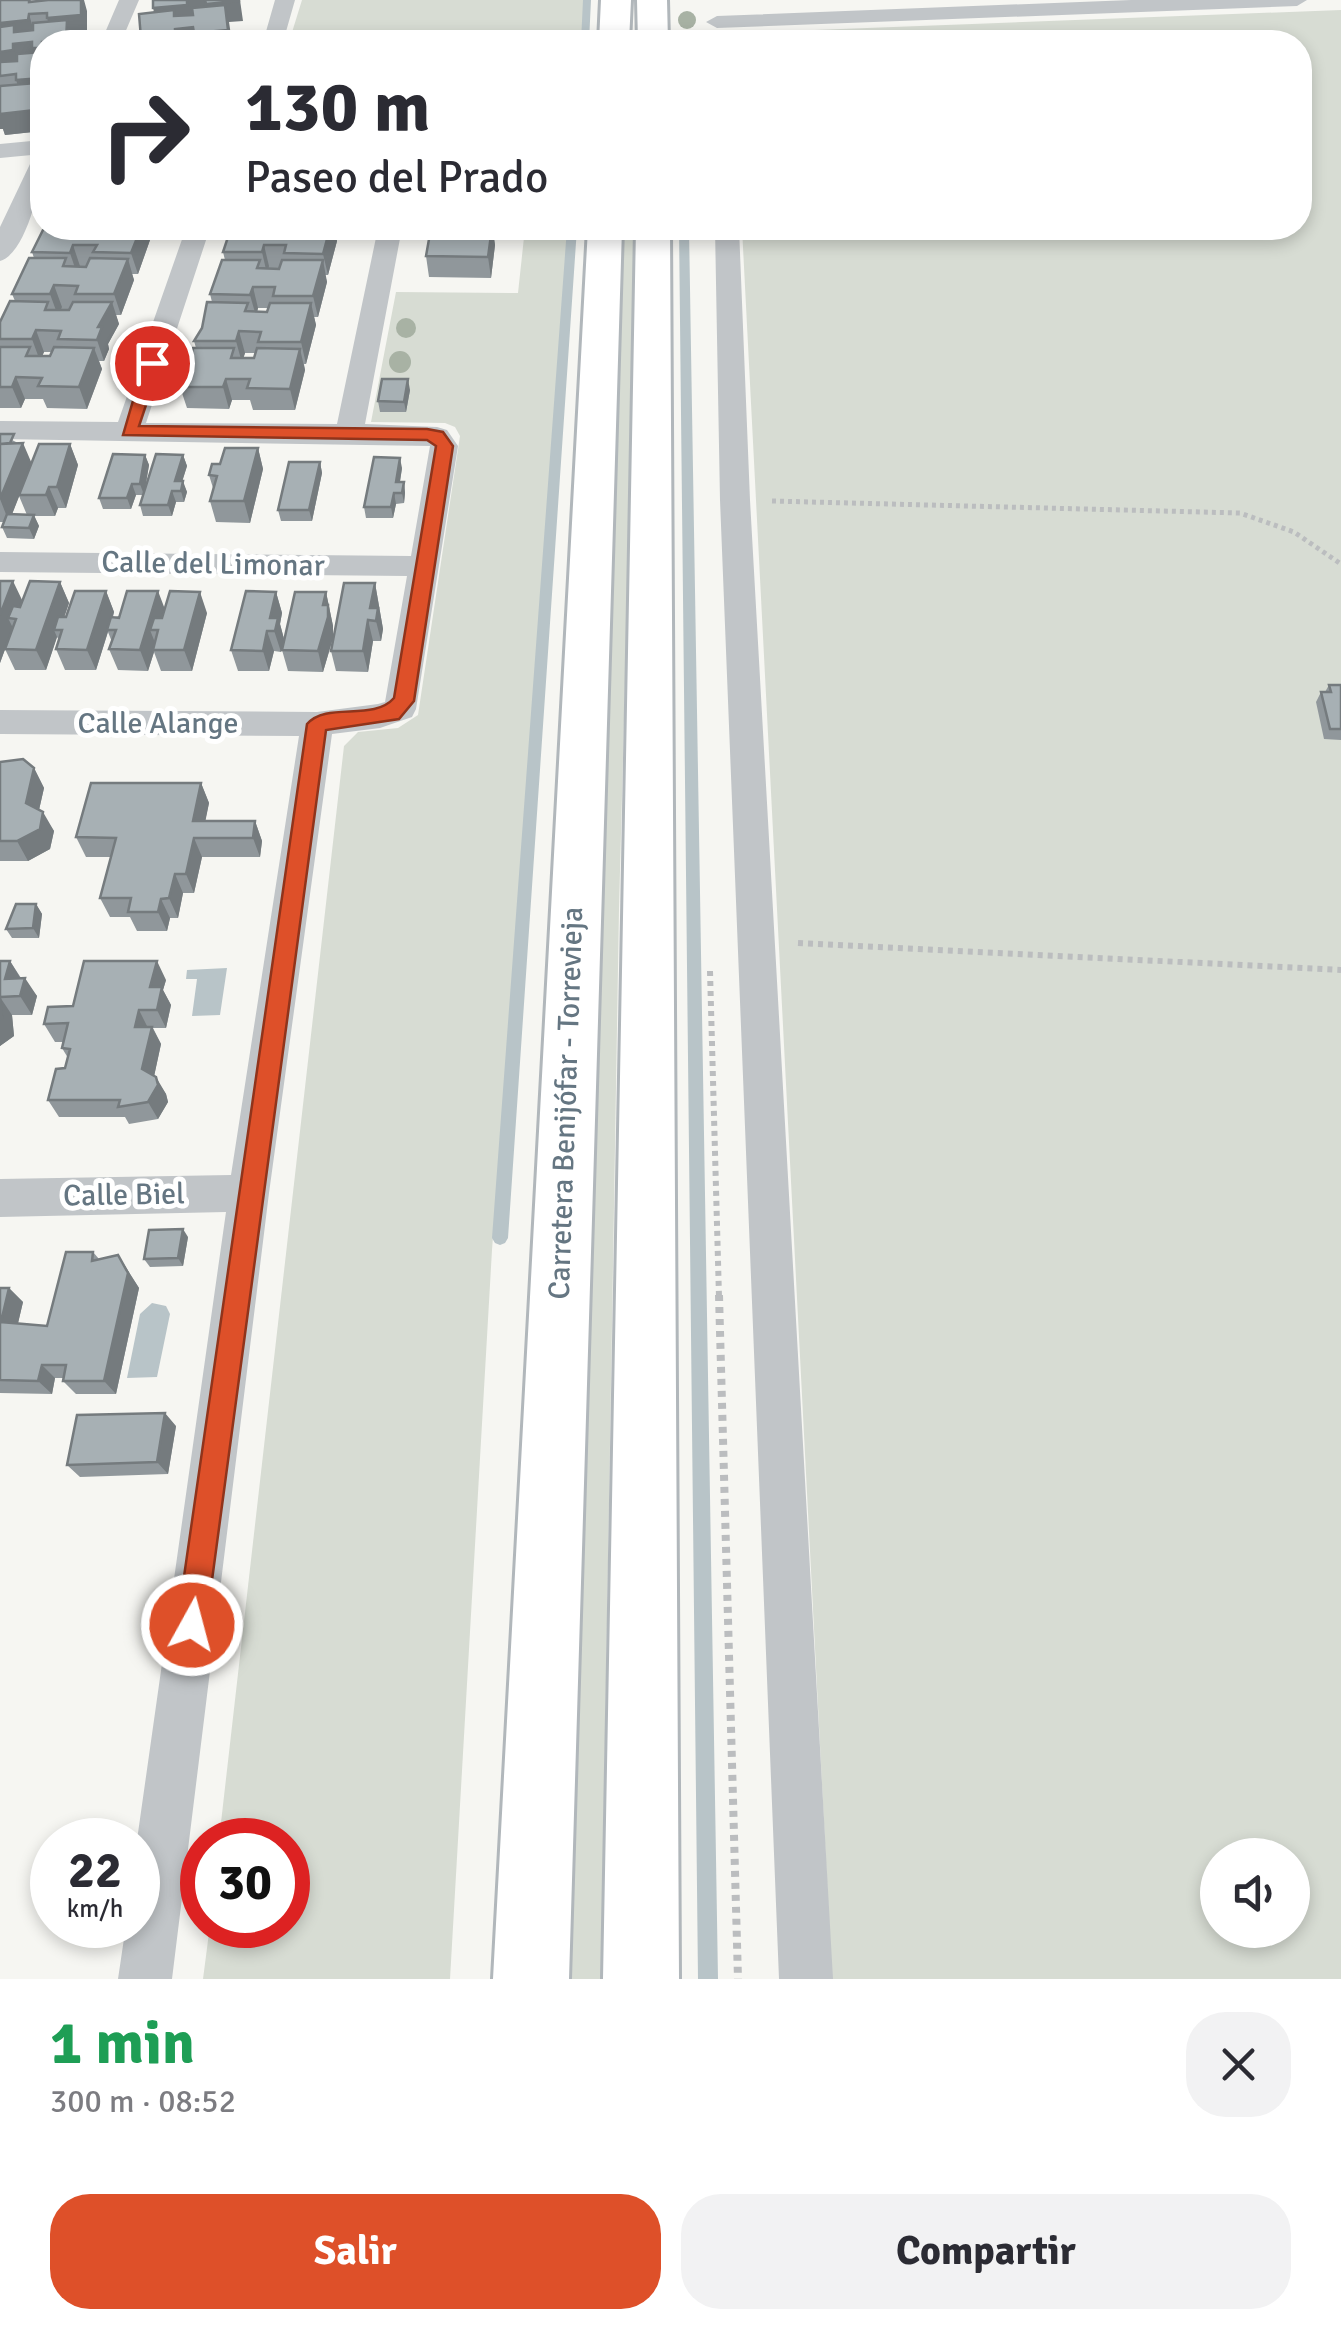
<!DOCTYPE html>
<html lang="es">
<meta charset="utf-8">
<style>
:root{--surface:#fff;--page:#f2f2f3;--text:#2b2b33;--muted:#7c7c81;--accent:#de5029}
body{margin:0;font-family:Signika,sans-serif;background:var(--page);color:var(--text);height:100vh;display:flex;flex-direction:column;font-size:38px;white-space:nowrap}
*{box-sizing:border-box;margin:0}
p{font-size:32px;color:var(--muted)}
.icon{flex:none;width:55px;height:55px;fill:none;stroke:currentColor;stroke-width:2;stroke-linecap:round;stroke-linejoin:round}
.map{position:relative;height:1979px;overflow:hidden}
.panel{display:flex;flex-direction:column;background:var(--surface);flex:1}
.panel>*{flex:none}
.guide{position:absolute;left:30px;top:30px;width:1282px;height:210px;border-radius:40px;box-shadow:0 5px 15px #0003;background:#fff;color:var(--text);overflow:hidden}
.tools{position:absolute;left:1200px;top:1838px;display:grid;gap:20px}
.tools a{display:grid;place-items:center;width:110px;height:110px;border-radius:50%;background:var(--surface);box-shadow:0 5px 15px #0003;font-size:50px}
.speed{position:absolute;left:30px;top:1818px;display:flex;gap:20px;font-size:50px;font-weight:700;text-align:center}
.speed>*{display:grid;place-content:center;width:130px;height:130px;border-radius:50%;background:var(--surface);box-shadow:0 5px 15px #0003;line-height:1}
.speed small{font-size:25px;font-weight:400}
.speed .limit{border:15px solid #d22;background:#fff;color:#111}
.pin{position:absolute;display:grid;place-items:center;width:85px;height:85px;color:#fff;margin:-42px;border:5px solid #fff;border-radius:50%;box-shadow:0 2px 10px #0007}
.me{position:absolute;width:110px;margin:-55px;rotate:7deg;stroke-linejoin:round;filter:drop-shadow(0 0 8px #0008)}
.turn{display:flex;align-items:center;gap:35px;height:210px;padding:0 50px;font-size:45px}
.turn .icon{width:130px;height:130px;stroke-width:2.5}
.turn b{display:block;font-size:70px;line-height:85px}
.round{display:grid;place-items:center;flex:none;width:105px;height:105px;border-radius:40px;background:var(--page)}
.headline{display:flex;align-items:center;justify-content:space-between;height:170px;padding:0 50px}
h1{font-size:60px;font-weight:700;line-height:75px;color:#1e9e55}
.button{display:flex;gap:20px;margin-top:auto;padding:20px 50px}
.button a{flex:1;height:115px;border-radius:40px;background:var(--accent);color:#fff;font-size:40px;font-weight:700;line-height:115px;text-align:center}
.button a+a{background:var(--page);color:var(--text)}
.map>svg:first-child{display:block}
.green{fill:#d7dcd3;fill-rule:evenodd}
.water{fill:#b8c4c8}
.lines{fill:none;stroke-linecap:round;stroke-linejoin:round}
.stream{fill:#b8c4c8;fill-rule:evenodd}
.secondary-casing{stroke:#b1b7bb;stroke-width:6}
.path-far3{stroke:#bbbdbf;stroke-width:4;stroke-dasharray:4 4;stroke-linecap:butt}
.path-far2{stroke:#bbbdbf;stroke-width:5;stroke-dasharray:4 4;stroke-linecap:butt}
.path-far1{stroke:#bbbdbf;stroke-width:6;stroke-dasharray:5 5;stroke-linecap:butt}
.path{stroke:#bbbdbf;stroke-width:8;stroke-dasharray:6 6;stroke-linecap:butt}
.minor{fill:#c1c5c8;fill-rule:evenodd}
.secondary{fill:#fff;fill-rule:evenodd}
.tree{fill:#a8b2a4}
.wall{fill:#90979b;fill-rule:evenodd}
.shaded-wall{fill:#757b7e}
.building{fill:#a7b0b4;stroke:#757b7e;stroke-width:2.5}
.route{fill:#de5029;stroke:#90341b;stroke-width:2.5}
.labels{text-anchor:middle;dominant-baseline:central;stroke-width:10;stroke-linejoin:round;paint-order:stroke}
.street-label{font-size:30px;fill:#657682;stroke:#fff}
</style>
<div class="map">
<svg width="1341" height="1979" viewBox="0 0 1341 1979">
<rect width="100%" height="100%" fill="#f6f6f2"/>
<path class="green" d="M 302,0 L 585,0 L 582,42 L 289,42 Z
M 1341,10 L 1341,1979 L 832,1979 L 742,228 L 1300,228 L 1300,42 L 733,42 L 733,33 ZM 1218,1855 L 1292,1855 L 1292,1930 L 1218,1930 Z
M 525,228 L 568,228 L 492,1250 L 450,1979 L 203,1979 L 210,1925 L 288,1925 L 288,1840 L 219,1840 L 344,746 L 358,732 L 398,728 L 418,715 L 460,436 L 455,427 L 445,423 L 371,422 L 396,292 L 518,293 Z
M 619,228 L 637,228 L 619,909 L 601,1979 L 567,1979 Z"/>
<path class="water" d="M 227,968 L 220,1015 L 192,1016 L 197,979 L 186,979 L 187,970 Z
M 152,1303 L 166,1306 L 170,1314 L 157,1377 L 127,1378 L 140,1314 Z"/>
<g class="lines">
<path class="stream" d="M 583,0 L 591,0 L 589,42 L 581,42 Z
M 683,36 L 689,36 L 690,42 L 682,42 Z
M 567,228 L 577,228 L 508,1238 L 505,1243 L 500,1245 L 495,1243 L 492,1238 Z
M 679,228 L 689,228 L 718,1979 L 698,1979 Z"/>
<g class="secondary-casing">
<path id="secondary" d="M 601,0 L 631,0 L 629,42 L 599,42 Z
M 637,0 L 667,0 L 668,42 L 638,42 Z
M 588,228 L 622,228 L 569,1979 L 493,1979 Z
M 636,228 L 670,228 L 679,1979 L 603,1979 Z"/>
</g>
<path class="path-far3" d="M 487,228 L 518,228"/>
<path class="path-far2" d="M 772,501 L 1240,513 L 1294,532 L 1341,564"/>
<path class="path-far1" d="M 798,943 L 1341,970
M 710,971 L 719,1297"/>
<path class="path" d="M 719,1295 L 738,1979"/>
<path class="minor" d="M 0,0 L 61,0 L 51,6 L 0,11 Z
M 119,0 L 139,0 L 121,42 L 101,42 Z
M 275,0 L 295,0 L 283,42 L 263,42 Z
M 1131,0 L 1307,0 L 1297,6 L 717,28 L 706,22 L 717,16 Z
M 42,140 L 42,154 L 0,158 L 0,144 Z
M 42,157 C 43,181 26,254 0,261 L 0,227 L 30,164 Z
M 186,228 L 210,228 L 146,423 L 337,424 L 378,228 L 402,228 L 365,424 L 437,427 L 447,430 L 458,446 L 416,709 L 412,717 L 380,728 L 332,734 L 269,1193 L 172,1979 L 118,1979 L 126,1925 L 138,1925 L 137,1840 L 226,1212 L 0,1217 L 0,1179 L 231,1175 L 299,736 L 0,734 L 0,710 L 317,712 L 378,704 L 385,702 L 407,576 L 0,572 L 0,552 L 411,556 L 430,446 L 0,439 L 0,421 L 118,422 Z
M 715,228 L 739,228 L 750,500 L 833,1979 L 779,1979 L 720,500 Z"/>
<use href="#secondary" class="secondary"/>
</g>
<g class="tree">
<circle cx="687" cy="20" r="9"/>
<circle cx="406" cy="328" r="10"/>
<circle cx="400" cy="362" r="11"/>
</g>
<path class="wall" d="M 0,0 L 31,0 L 31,2 L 87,11 L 87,36 L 72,37 L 73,42 L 42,42 L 42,131 L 5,135 L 3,129 L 0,129 Z
M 44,228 L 155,228 L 153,234 L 148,233 L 150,240 L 138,274 L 132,274 L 134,280 L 121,315 L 116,315 L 119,324 L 108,344 L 109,349 L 104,361 L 99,361 L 102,369 L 87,409 L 47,408 L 43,399 L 25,399 L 21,408 L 0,408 L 0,322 L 15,301 L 12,294 L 34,258 L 32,252 ZM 44,352 L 52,352 L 50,356 L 42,356 Z
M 231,228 L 340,228 L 338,235 L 335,235 L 337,241 L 328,275 L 325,275 L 327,282 L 318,317 L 314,317 L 316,325 L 306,364 L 304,364 L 305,370 L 295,410 L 253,410 L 250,400 L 232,400 L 229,409 L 187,408 L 180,387 L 196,348 L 194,341 L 202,328 L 212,302 L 210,294 L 225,260 L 223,252 ZM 258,308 L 268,308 L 267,312 L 257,312 ZM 245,353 L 256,353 L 254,358 L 243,358 Z
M 431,228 L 493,228 L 495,245 L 491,278 L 429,277 L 426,256 Z
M 410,390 L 406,412 L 380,412 L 378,401 Z
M 0,434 L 18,443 L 31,463 L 70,444 L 78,465 L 66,508 L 58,508 L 55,516 L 34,516 L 39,526 L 34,539 L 7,538 L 2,527 L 4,522 L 0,522 ZM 19,496 L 27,515 L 12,514 Z
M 258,448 L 263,469 L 250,523 L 216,522 L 210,501 L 213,488 L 209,475 L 220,464 Z
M 145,455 L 149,465 L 145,489 L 183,455 L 187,466 L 182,481 L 187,492 L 184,502 L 176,502 L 172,516 L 143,516 L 140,505 L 143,495 L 136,495 L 131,509 L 103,509 L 99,498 Z
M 320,462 L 322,473 L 312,521 L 281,521 L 278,510 Z
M 402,468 L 400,482 L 404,482 L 405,493 L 404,503 L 396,504 L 393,518 L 366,518 L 364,507 Z
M 0,581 L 22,602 L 60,582 L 69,603 L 64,617 L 106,591 L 114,612 L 113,617 L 165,609 L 207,613 L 192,671 L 161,671 L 154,652 L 148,671 L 118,670 L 109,649 L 112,642 L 108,632 L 96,670 L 65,670 L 56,649 L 59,640 L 57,637 L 46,670 L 15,670 L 5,649 L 0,663 Z
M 375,583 L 383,629 L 381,641 L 373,641 L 368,672 L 336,671 L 331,651 Z
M 276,592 L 282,613 L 280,624 L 284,639 L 281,652 L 274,651 L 269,671 L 238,671 L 231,650 Z
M 326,592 L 333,626 L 333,638 L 323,672 L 288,671 L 282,650 Z
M 1329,685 L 1341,685 L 1341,740 L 1324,739 L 1316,702 L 1321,692 L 1325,692 Z
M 0,762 L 34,768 L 44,788 L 39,810 L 54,831 L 50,849 L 28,861 L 0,861 Z
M 201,783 L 209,803 L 205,821 L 255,821 L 262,841 L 260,857 L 202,857 L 194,893 L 183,893 L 178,918 L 170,918 L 167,931 L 137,931 L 130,917 L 110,917 L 100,898 L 111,857 L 86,857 L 76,837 Z
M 36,904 L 42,914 L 39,938 L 12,938 L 6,929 Z
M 0,961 L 10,961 L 21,978 L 37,996 L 32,1015 L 12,1015 L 14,1036 L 0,1046 Z
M 166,980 L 163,990 L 171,1005 L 166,1028 L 153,1028 L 161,1044 L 154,1076 L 166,1094 L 168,1102 L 158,1119 L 129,1124 L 125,1117 L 59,1117 L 48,1100 L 65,1068 L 68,1058 L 62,1048 L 63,1042 L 55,1042 L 44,1024 L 73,1006 Z
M 188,1237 L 183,1266 L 150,1267 L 144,1259 Z
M 93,1252 L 99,1259 L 118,1255 L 139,1288 L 116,1394 L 76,1394 L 63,1381 L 63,1378 L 55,1378 L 52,1394 L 0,1393 L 0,1288 L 9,1288 L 23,1302 L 18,1323 L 47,1326 Z
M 176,1426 L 168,1474 L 80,1477 L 67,1465 Z"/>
<path class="shaded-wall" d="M 81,0 L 84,0 L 87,11 L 87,36 L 72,37 L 73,42 L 53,39 L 47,18 Z
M 187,0 L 205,0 L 206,4 L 240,0 L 243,21 L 229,22 L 232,42 L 142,42 L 141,38 L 158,29 L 153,8 Z
M 29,14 L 35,35 L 32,42 L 42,48 L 42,69 L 0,73 L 0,52 L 13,44 L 0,42 L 0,23 Z
M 42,78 L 42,131 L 5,135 L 3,129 L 0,129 L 0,113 L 23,101 L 16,80 Z
M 141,228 L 147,228 L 150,240 L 138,274 L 131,253 Z
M 330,228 L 334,228 L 337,241 L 328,275 L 323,254 Z
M 492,228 L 495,245 L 491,278 L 488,257 Z
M 73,245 L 80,266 L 77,274 L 70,253 Z
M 264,245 L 269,266 L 267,274 L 262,252 Z
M 128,259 L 134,280 L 121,315 L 114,294 Z
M 323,260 L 327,282 L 318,317 L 313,296 Z
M 54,285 L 62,307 L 58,316 L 50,294 Z
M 253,287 L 258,308 L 256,316 L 250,295 Z
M 112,302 L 119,324 L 108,344 L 109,349 L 104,361 L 97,340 L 98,327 Z
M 311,303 L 316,325 L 306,364 L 301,342 Z
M 36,330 L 44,352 L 40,361 L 32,339 Z
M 239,331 L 245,353 L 242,363 L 236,341 Z
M 94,348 L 102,369 L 87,409 L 79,387 Z
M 300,349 L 305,370 L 295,410 L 290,389 Z
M 16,377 L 25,399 L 21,408 L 12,387 Z
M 226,379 L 232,400 L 229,409 L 223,387 Z
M 408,379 L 410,390 L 406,412 L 404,402 Z
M 23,443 L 32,464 L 9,522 L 0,499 Z
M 70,444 L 78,465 L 66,508 L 57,487 Z
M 258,448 L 263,469 L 250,523 L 244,501 Z
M 145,455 L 149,465 L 144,495 L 140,484 Z
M 183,455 L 187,466 L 179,492 L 175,481 Z
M 400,458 L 402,468 L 398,493 L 396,482 Z
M 320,462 L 322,473 L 312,521 L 309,510 Z
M 183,481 L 187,492 L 184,502 L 181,491 Z
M 404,482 L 405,493 L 404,503 L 402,493 Z
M 132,484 L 136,495 L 131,509 L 127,498 Z
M 49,487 L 58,508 L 55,516 L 46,495 Z
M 172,491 L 176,502 L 172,516 L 168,505 Z
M 394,493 L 396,504 L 393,518 L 391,507 Z
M 34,515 L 39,526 L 34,539 L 29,528 Z
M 13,581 L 23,602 L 16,619 L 8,618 L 13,628 L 0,663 L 0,615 Z
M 60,582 L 69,603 L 60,630 L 54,630 L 57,637 L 46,670 L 36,650 Z
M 375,583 L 383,629 L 381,641 L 376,621 L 370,608 Z
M 106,591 L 114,612 L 96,670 L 87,650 Z
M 158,591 L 166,612 L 158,630 L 150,630 L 156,645 L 153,650 L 154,652 L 148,671 L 140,650 Z
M 200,592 L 207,613 L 192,671 L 184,650 Z
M 276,592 L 282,613 L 280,624 L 284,639 L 281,652 L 270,618 Z
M 326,592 L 333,626 L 333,638 L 323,672 L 318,651 Z
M 368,620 L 373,641 L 368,672 L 363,651 Z
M 267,631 L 274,651 L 269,671 L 263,651 Z
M 34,768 L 44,788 L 36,823 L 26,803 Z
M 201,783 L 209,803 L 202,838 L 193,821 Z
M 43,812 L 54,831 L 50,849 L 28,861 L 17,841 Z
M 255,821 L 262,841 L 260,857 L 253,838 Z
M 194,838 L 202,857 L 194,893 L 186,874 Z
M 175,874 L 183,893 L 178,918 L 169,898 Z
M 161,899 L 170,918 L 167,931 L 158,912 Z
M 36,904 L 42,914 L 39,938 L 33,928 Z
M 10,961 L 21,979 L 17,997 L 5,979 Z
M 157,961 L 166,980 L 163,990 L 171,1005 L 166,1028 L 157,1010 L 150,987 Z
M 25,978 L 37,996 L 32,1015 L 20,996 Z
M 0,997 L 12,1015 L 14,1036 L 0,1046 Z
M 139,1010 L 148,1028 L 135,1027 Z
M 152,1027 L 161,1044 L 152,1086 L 142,1069 Z
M 156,1077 L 166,1094 L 168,1102 L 158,1119 L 148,1102 Z
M 183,1229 L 188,1237 L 183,1266 L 178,1258 Z
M 118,1255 L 139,1288 L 116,1394 L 104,1381 Z
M 9,1288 L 23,1302 L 15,1336 L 1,1322 Z
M 42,1365 L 55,1378 L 52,1394 L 38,1381 Z
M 165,1413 L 176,1426 L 168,1474 L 157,1462 Z"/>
<path class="building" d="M 0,0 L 29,0 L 29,2 L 48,0 L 81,0 L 81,15 L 47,18 L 47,13 L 29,14 L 28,20 L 0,23 Z
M 153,0 L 187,0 L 187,5 L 153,8 Z
M 205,0 L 239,0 L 239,1 L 206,4 Z
M 225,5 L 228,30 L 194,33 L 193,27 L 175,29 L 175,35 L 141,38 L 139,14 L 174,10 L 174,16 L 193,15 L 192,8 Z
M 67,20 L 66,42 L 42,42 L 42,48 L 32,48 L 32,42 L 13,44 L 13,50 L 0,52 L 0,27 L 14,25 L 14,32 L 33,30 L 33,23 Z
M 215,35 L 216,42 L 181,42 L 181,38 Z
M 42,52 L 42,78 L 16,80 L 16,74 L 0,76 L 0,62 L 17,61 L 17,54 Z
M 36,83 L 35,110 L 0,114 L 0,86 Z
M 44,228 L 141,228 L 131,253 L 93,252 L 97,245 L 73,245 L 70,253 L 32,252 Z
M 231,228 L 330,228 L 323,254 L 284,253 L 286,245 L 264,245 L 262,252 L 223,252 Z
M 431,228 L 492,228 L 488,257 L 426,256 Z
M 29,258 L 66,258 L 63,266 L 86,267 L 90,258 L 128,259 L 114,294 L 75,294 L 78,286 L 54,285 L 50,294 L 12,294 Z
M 222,260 L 260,260 L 257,268 L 279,269 L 282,260 L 323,260 L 313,296 L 273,296 L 275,287 L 253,287 L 250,295 L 210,294 Z
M 10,301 L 48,302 L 45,310 L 69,310 L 73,302 L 112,302 L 98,327 L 102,327 L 97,340 L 58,339 L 61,331 L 36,330 L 32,339 L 0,339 L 0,322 Z
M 207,302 L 248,303 L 245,311 L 267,312 L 270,303 L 311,303 L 301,342 L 258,342 L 261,332 L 239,331 L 236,341 L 194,341 L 202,328 Z
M 0,347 L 30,347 L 26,356 L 50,356 L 54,347 L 94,348 L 79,387 L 38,386 L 42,378 L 16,377 L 12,387 L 0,387 Z
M 193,348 L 234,348 L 231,358 L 254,358 L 257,348 L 300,349 L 290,389 L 247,388 L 250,379 L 226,379 L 223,387 L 180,387 Z
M 382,379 L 408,379 L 404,402 L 378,401 Z
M 0,434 L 14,434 L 10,443 L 0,444 Z
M 23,443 L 0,499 L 0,444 Z
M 39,444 L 70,444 L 57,487 L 49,487 L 46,495 L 19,495 Z
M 225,448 L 258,448 L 244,501 L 210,501 L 217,476 L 209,475 L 212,464 L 220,464 Z
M 113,454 L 145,455 L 140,484 L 132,484 L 127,498 L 99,498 Z
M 156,454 L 183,455 L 175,481 L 183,481 L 181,491 L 172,491 L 168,505 L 140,505 Z
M 374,457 L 400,458 L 396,482 L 404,482 L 402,493 L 394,493 L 391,507 L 364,507 Z
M 289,462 L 320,462 L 309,510 L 278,510 Z
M 7,514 L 34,515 L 29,528 L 2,527 Z
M 0,581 L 13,581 L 0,615 Z
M 30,581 L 60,582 L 36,650 L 5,649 L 16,619 L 8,618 L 13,606 L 20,607 Z
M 344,583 L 375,583 L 370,608 L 378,608 L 376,621 L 368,620 L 363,651 L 331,651 Z
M 75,591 L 106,591 L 87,650 L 56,649 L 62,630 L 54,630 L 58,617 L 66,617 Z
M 127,591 L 158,591 L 140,650 L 109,649 L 116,630 L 107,630 L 111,617 L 119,618 Z
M 170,591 L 200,592 L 184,650 L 153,650 L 158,630 L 150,630 L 154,618 L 162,618 Z
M 246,591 L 276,592 L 270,618 L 278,618 L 275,631 L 267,631 L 263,651 L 231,650 Z
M 295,592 L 326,592 L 323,605 L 328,605 L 328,617 L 318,651 L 282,650 Z
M 1329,685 L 1341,685 L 1341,729 L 1330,729 L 1321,692 L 1331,692 Z
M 23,759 L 34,768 L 26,803 L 43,812 L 40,829 L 17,841 L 0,841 L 0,762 Z
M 91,783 L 201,783 L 193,821 L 255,821 L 253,838 L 194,838 L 186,874 L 175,874 L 169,898 L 161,899 L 158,912 L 128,912 L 131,898 L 100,898 L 116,838 L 76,837 Z
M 16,904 L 36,904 L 33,928 L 6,929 Z
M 0,961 L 10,961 L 5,979 L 25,978 L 20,996 L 0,997 L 2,1018 L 0,1019 Z
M 84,961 L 157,961 L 150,987 L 162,987 L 157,1010 L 139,1010 L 135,1027 L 152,1027 L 142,1069 L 156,1077 L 158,1085 L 148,1102 L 118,1107 L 120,1100 L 48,1100 L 56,1069 L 65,1068 L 70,1049 L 62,1048 L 68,1023 L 44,1024 L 48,1007 L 73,1006 Z
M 183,1229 L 178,1258 L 144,1259 L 149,1230 Z
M 66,1252 L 93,1252 L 92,1261 L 118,1255 L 128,1273 L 104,1381 L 63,1381 L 66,1365 L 42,1365 L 38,1381 L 0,1380 L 0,1288 L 9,1288 L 1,1322 L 47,1326 Z
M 165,1413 L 157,1462 L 67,1465 L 77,1415 Z"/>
<path class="route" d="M 152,358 L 160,363 L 139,426 L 427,429 L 443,432 L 453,446 L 414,701 L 399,719 L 326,730 L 206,1625 L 202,1635 L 192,1640 L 181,1635 L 177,1625 L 307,724 C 327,701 373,722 394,698 L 436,446 L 427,440 L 123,435 L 144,363 Z"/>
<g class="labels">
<g class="street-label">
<text transform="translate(213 564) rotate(1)">Calle del Limonar</text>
<text x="158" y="723">Calle Alange</text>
<text transform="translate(566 1103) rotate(-88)">Carretera Benijófar - Torrevieja</text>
<text transform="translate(124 1195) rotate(-1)">Calle Biel</text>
</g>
</g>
</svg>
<div class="tools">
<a><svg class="icon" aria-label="sound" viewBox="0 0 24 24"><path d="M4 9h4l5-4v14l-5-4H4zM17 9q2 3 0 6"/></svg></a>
</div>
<div class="speed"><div>22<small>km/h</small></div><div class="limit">30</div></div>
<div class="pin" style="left:152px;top:363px;background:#d93025"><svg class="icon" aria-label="arrive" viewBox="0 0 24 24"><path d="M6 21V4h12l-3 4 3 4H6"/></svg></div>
<svg class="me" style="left:192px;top:1625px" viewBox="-20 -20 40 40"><circle r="17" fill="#de5029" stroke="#fff" stroke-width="3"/><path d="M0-11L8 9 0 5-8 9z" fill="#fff"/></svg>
<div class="guide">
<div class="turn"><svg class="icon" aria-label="right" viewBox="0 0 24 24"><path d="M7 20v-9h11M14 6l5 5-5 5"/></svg><div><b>130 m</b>Paseo del Prado</div></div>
</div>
</div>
<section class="panel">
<div class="headline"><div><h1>1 min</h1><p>300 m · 08:52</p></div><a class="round"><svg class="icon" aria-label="close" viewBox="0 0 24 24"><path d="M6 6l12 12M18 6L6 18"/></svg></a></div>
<div class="button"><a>Salir</a><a>Compartir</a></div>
</section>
